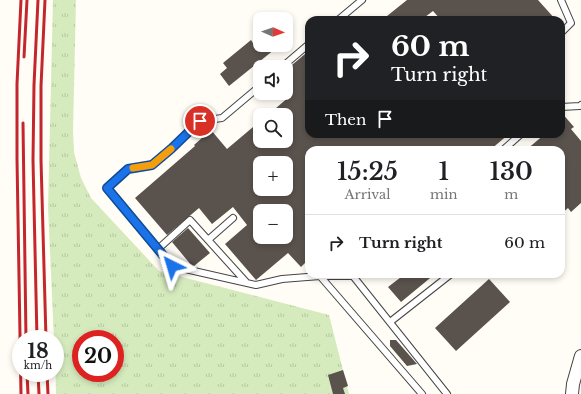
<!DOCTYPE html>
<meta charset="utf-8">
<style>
:root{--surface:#fff;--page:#f2f2f2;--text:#202124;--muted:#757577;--line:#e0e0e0}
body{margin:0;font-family:"Libre Baskerville",serif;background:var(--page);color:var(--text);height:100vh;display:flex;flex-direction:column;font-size:15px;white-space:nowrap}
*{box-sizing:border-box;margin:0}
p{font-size:13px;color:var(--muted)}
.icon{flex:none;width:22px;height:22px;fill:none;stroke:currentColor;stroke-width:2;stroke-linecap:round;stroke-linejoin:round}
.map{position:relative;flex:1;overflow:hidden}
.panel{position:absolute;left:305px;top:146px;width:260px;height:132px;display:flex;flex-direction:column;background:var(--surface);border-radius:12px;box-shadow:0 2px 6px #0003}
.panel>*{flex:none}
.guide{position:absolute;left:305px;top:16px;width:260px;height:122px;border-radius:12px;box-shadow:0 2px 6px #0003;background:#202124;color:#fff;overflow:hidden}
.needle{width:26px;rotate:92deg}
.buttons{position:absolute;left:253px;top:12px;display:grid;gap:8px}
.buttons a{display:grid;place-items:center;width:40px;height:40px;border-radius:8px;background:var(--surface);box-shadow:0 2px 6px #0003;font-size:20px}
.speed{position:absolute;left:12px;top:330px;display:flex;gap:8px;font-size:20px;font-weight:700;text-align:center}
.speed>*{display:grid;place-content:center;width:52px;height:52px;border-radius:50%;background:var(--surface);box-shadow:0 2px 6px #0003;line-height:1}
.speed small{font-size:10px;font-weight:400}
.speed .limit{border:6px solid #d22;background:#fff;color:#111}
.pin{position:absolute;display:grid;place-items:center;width:34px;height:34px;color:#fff;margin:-17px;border:2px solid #fff;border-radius:50%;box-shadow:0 1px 4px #0007}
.me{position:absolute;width:44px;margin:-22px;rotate:320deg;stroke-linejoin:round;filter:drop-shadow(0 0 3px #0008)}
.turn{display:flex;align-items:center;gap:14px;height:84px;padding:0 20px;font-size:18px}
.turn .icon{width:52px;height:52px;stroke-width:2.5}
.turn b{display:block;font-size:28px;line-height:34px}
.then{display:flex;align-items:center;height:38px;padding:0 20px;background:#0003;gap:8px;font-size:15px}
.eta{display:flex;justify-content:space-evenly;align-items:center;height:68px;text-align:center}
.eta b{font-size:24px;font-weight:600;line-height:28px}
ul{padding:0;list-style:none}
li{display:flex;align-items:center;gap:12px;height:56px;padding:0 20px;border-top:1px solid var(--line)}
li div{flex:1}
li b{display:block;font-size:15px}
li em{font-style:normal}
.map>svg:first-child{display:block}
.grass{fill:url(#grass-tufts);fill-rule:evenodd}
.building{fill:#5a524d;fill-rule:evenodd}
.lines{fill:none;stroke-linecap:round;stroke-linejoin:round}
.service-casing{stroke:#444;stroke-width:8}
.minor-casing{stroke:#444;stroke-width:14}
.service{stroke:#fff;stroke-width:6}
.minor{stroke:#fff;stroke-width:12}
.rail{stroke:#c4262e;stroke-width:3}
.route-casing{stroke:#114b97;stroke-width:10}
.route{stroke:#1a73e8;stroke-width:7}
.slow{stroke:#f59e0b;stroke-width:7}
</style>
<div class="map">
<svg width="581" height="394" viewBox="0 0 581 394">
<defs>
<pattern id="grass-tufts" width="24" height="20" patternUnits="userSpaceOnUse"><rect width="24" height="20" fill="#d5ebbd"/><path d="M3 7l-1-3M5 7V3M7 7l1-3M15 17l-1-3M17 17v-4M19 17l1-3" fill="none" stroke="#b6c8a1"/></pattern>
</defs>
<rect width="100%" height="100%" fill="#fffdf5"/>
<path class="grass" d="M 53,0 L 76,0 L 73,131 L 74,152 L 81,178 L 91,198 L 159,271 L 329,315 L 349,394 L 56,394 L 55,339 L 54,339 L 48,207 ZM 81,339 L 115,339 L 115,373 L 81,373 Z"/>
<path class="building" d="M 407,0 L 538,0 L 556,20 L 441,20 L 433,11 L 421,20 L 382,20 Z
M 251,40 L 255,46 L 280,45 L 229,86 L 220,74 L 227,68 L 223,63 Z
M 305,54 L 309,59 L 309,134 L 509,134 L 490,150 L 309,150 L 309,259 L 301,267 L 288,253 L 256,280 L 225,244 L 247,225 L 233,207 L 212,224 L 199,208 L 167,235 L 135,198 L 195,146 L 194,145 L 211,130 L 227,149 L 260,121 L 260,141 L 286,141 L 286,115 L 268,115 L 290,96 L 286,91 L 286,70 ZM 260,163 L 286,163 L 286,189 L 260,189 ZM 260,211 L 286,211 L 286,237 L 260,237 Z
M 561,112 L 574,127 L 571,129 L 581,141 L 581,203 L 571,212 L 568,208 L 561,214 L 561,150 L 526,150 L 545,134 L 561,134 Z
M 188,228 L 210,253 L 194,266 L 192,266 L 172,242 Z
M 405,274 L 435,274 L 401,302 L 388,287 Z
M 489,279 L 510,302 L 456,351 L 435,328 Z
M 390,340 L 396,340 L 417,364 L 407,366 L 390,346 Z
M 343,370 L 348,386 L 343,388 L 345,394 L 333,394 L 328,375 Z"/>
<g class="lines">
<g class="service-casing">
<path id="service" d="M 338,20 L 362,0
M 561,33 L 571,23 L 561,0
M 282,67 L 309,44
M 260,86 L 222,118 L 200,121 L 171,149 L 152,165 L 128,169 L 107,188 L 172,266 L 256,285 L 282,279 L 320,276 L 353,276 L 447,394
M 561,107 L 580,106 L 581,105
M 503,150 L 521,134
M 208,240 L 233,218
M 158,249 L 190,220 L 246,282
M 320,276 L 422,394
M 390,322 L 451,274"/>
</g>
<g class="minor-casing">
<path id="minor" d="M 572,394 L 573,384 L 581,356"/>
</g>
<use href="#service" class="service"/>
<use href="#minor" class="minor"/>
<path class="rail" d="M 21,0 L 17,84 L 17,159 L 21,394
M 45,0 L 41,86 L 41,160 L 46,339
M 24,57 L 27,0
M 23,123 L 26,339
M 37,339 L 33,160 L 34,85 L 38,0
M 27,373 L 28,394
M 38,373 L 39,394
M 47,373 L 48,394"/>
</g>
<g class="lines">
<g class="route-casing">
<path id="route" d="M 172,266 L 107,188 L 128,169 L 152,165 L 171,149 L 200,121"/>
</g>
<use href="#route" class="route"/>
<path class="slow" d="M 133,168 L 152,165 L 171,149"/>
</g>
</svg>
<div class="buttons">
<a><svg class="needle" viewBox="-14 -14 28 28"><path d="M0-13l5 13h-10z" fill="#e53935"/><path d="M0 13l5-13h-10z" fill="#757577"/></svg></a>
<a><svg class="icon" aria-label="sound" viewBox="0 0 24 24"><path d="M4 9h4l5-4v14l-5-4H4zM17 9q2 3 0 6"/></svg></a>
<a><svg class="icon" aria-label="search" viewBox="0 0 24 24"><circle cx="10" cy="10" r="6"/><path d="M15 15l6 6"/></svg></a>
<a>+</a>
<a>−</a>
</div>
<div class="speed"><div>18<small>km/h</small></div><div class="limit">20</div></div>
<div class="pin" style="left:200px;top:121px;background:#d93025"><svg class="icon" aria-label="arrive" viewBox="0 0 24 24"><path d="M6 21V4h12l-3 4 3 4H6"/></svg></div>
<svg class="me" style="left:172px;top:266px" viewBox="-20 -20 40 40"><path d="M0-17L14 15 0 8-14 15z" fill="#1a73e8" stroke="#fff" stroke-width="4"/></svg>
<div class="guide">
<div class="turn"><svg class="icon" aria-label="right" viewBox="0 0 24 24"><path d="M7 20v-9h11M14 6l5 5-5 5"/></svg><div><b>60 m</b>Turn right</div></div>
<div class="then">Then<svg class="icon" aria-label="arrive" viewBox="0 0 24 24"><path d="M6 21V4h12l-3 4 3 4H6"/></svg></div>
</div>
<section class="panel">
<div class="eta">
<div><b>15:25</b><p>Arrival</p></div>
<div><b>1</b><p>min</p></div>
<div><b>130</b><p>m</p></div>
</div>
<ul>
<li><svg class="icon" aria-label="right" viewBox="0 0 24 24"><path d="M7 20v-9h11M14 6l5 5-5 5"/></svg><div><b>Turn right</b></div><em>60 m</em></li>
</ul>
</section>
</div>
